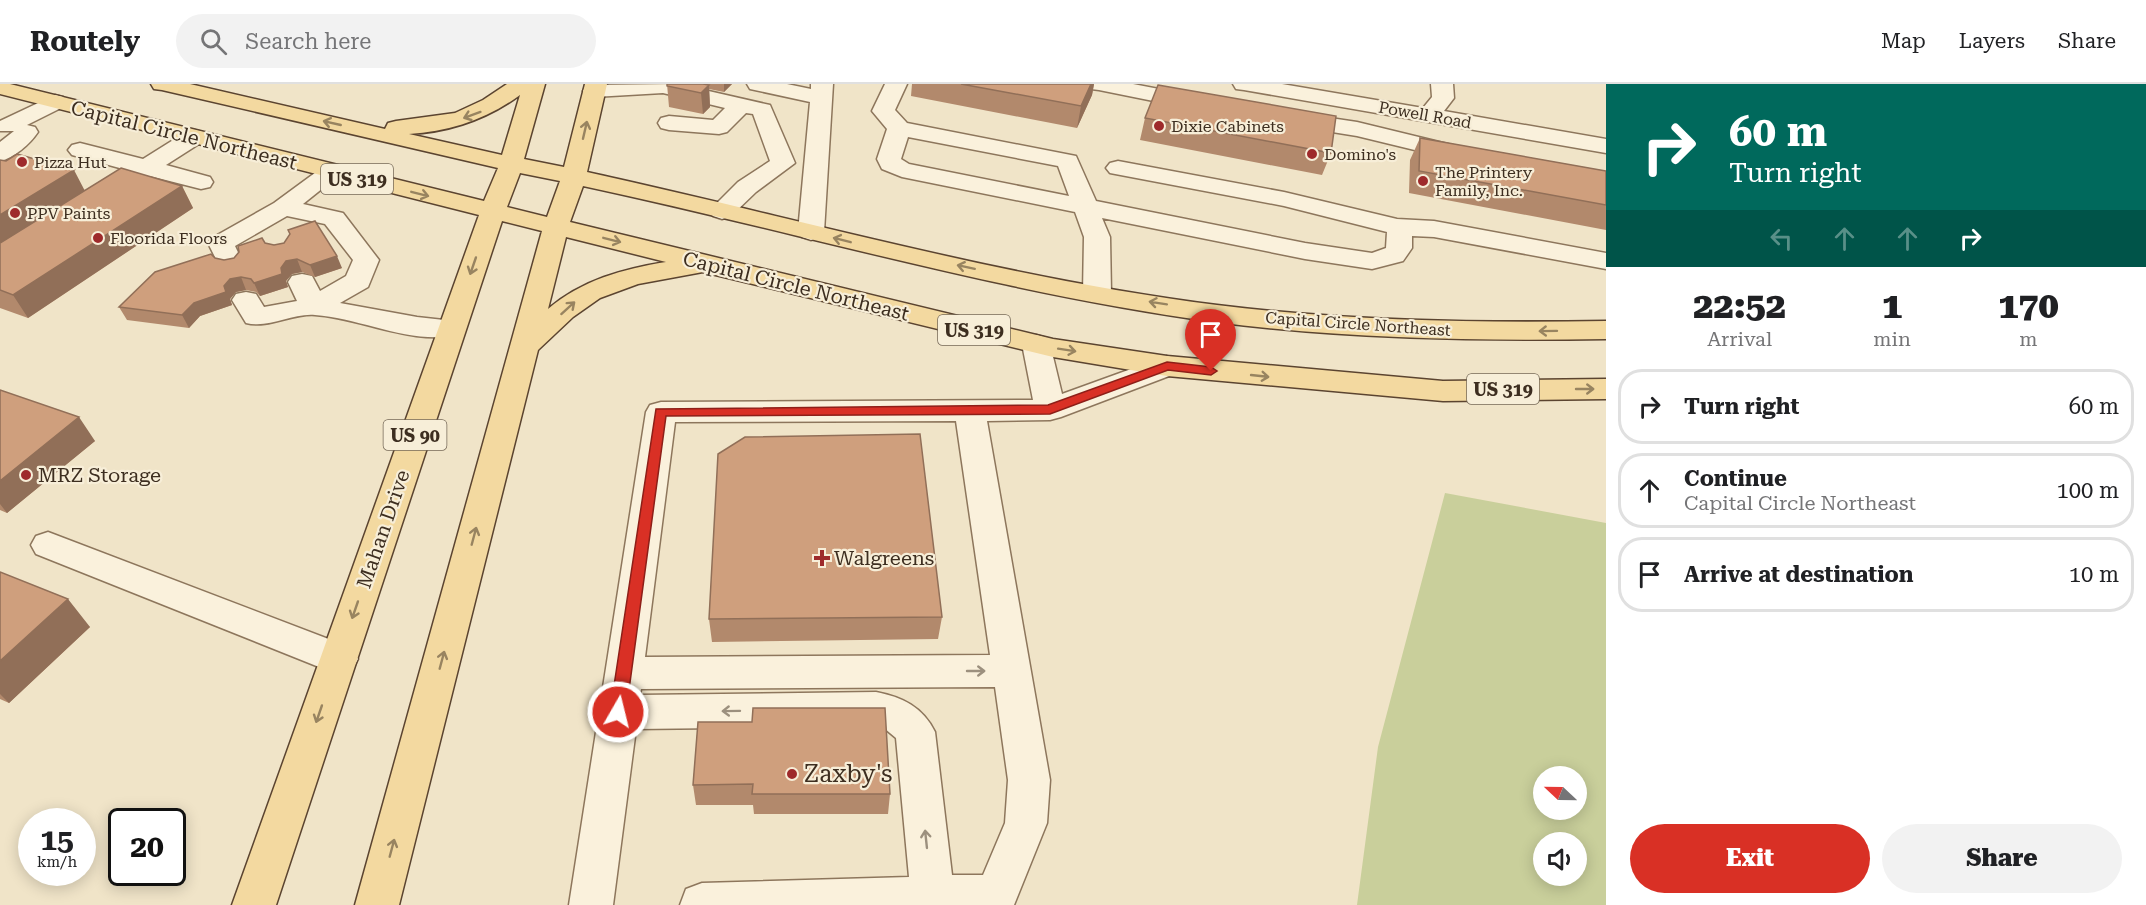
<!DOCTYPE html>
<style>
:root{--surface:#fff;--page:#f2f2f2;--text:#202124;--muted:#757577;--line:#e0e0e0;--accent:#d93025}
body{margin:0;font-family:"Roboto Serif",serif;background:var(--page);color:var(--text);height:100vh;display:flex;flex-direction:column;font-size:22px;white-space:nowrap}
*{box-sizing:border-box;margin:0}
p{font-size:20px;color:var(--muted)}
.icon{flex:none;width:33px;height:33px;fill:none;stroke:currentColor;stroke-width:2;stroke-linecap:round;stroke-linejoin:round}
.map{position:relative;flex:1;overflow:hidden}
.drawer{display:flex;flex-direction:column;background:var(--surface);width:540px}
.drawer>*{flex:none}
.banner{background:#00695c;color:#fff;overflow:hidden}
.needle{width:39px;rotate:292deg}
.controls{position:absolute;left:1533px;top:682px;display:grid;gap:12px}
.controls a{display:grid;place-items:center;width:54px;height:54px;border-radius:50%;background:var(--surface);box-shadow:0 3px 15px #0003;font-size:30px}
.speed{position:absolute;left:18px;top:724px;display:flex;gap:12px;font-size:30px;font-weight:700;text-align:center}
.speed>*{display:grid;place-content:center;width:78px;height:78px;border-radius:50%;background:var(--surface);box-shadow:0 3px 15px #0003;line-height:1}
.speed small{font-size:15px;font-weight:400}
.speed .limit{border:3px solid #111;border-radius:9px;background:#fff;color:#111}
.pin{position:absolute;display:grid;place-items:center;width:51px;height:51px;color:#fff;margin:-62px -26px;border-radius:50% 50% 50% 0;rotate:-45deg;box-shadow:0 0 6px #0007}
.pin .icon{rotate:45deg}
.me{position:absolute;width:66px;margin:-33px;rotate:8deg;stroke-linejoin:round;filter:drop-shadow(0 0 4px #0008)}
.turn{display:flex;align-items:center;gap:21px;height:126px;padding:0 24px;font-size:27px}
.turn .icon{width:78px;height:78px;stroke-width:2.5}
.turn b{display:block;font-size:42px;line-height:51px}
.lanes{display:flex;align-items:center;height:57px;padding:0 24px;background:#0003;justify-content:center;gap:30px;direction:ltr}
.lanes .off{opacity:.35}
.eta{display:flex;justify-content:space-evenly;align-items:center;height:102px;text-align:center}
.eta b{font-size:36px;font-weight:800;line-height:42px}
.action{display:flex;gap:12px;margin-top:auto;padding:12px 24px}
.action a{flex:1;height:69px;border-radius:36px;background:var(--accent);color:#fff;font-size:24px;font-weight:800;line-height:69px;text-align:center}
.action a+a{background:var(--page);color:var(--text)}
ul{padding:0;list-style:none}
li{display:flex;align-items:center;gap:18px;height:75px;margin:0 12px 9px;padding:0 12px;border:3px solid var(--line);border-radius:24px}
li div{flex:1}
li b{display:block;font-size:22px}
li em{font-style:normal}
header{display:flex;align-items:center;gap:36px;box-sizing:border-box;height:84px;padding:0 30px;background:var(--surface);border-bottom:2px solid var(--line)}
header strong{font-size:28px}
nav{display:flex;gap:33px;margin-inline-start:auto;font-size:21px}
.search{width:420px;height:54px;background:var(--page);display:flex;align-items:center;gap:15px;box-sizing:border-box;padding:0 21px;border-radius:33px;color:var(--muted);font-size:22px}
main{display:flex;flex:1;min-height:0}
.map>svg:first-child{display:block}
.green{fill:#c9cf9b;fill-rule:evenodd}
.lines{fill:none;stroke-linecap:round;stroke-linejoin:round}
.minor-casing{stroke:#8d765c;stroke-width:3}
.major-casing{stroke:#5b4430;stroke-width:3}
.minor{fill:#faf1dc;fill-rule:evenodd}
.major{fill:#f3d9a0;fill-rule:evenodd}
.wall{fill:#b2896c}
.shaded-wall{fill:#916f58}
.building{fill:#cf9f7d;stroke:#916f58;stroke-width:1.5}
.oneway{stroke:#988460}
.oneway2{stroke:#9c907e}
.route{fill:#d93025;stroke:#8d1f18;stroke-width:1.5}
.poi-dot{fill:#9e2a2b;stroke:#f7eed8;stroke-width:2}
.labels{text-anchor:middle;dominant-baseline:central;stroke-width:4.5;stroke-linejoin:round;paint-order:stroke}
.far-street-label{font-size:16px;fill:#3d2e20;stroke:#f7eed8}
.far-poi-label{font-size:16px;fill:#3d2e20;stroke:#f7eed8;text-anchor:start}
.shield{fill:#f7eed8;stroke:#756857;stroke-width:1.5}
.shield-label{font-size:18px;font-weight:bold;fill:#3d2e20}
.street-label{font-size:20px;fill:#3d2e20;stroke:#f7eed8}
.poi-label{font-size:20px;fill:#3d2e20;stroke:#f7eed8;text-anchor:start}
.near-poi-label{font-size:24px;fill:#3d2e20;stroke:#f7eed8;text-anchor:start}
</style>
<header>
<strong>Routely</strong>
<div class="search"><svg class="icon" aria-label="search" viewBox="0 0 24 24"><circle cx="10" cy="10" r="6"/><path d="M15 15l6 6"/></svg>Search here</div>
<nav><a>Map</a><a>Layers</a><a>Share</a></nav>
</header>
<main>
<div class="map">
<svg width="1606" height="821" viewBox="0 0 1606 821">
<rect width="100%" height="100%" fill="#f0e4c8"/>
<path class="green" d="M 1445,409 L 1606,439 L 1606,821 L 1357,821 L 1378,663 ZM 1544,693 L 1576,693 L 1576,726 L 1544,726 ZM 1544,759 L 1576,759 L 1576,792 L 1544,792 Z"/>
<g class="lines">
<g class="minor-casing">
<path id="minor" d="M 678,0 L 770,21 L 795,79 L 756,108 L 731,132 L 722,135 L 713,132 L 709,127 L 738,98 L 770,77 L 753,30 L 746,29 L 727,48 L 719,50 L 669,46 L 661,44 L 658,39 L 661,34 L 669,32 L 713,36 L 725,24 L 663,9 L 594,13 L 586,12 L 583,7 L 586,2 L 594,1 Z
M 747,0 L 787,0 L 811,5 L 811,0 L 833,0 L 824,148 L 820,153 L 811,156 L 802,153 L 798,148 L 810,18 L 750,5 Z
M 885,0 L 907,0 L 895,26 L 907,39 L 1076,72 L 1096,117 L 1305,159 L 1372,169 L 1386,164 L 1387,148 L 1284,122 L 1110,89 L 1106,84 L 1110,79 L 1118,77 L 1284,108 L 1397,135 L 1434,137 L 1606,169 L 1606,185 L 1434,153 L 1412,152 L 1412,164 L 1403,177 L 1372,185 L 1305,175 L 1102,134 L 1110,153 L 1111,209 L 1107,215 L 1097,217 L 1087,215 L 1083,209 L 1084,153 L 1075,128 L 902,93 L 882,85 L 877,75 L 887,45 L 872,27 ZM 908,53 L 1058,82 L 1069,112 L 909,80 L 901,75 Z
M 1088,0 L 1133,0 L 1206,14 L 1209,19 L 1206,24 L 1198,26 L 1099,6 L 1091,5 Z
M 1233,0 L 1282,0 L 1423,24 L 1432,13 L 1431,0 L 1453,0 L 1454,14 L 1444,27 L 1606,55 L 1606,69 L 1244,6 L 1236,5 Z
M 55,11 L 63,13 L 66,18 L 63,23 L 27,41 L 35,43 L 38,48 C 30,60 14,74 0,77 L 0,58 L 14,47 L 0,47 L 0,37 Z
M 1290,28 L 1357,38 L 1468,65 L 1472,70 L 1468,75 L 1460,77 L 1357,52 L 1282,40 L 1279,35 L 1282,30 Z
M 194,46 L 202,48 L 205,53 L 202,58 L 166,81 L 210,93 L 213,98 L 210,103 L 201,105 L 150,92 C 133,103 112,123 91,118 L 88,113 L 91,108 L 127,86 L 72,71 L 68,66 L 72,61 L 80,59 L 143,75 L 186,48 Z
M 331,81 L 339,83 L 343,88 L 303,120 L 343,129 L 379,176 L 368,203 L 340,219 L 417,233 L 462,238 L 466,244 L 462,250 C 414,263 362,234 315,231 C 292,229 269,245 246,239 L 232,216 L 236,210 L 246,208 L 256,210 L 264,223 L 297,217 L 288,198 L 292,192 L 302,190 L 312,192 L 320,207 L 346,192 L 353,176 L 325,140 L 287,132 L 235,162 L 243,179 L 239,185 L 230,187 L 221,185 L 208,159 L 212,154 L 274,119 L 323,83 Z
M 1036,251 L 1046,254 L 1050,260 L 1062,310 L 1167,272 L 1177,275 L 1182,282 L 1177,289 L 1061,333 L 1050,336 L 987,337 L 1050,696 L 1047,739 L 1014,821 L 680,821 L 686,805 L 702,799 L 909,793 L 896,654 L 884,644 L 876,642 L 636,645 L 613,821 L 569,821 L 646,328 L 650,321 L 661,318 L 1033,316 L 1022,260 L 1026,254 ZM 956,337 L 990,571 L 645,573 L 675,338 ZM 995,603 L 1008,696 L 1005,739 L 983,791 L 952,791 L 935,648 C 923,623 902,613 876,608 L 640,611 L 641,605 Z
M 48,448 L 352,564 L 358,575 L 352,586 L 339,591 L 36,470 L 31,461 L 36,452 Z"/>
</g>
<g class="major-casing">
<path id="major" d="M 0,0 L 10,0 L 484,117 L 498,84 L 162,6 L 154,5 L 151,0 L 190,0 L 385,45 L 388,39 L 396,37 L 455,29 L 483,16 L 507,0 L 545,0 L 524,75 L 564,83 L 585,0 L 607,0 L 587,88 C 797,134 1003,194 1217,221 C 1346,237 1476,239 1606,237 L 1606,255 C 1476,257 1345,255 1215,238 C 1001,209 794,147 583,102 L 570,138 L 1053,255 L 1167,272 L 1443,297 L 1606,295 L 1606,315 L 1443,317 L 1167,292 L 1053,273 L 703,188 L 638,200 L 600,214 L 573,233 L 538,266 L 399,821 L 355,821 L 542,147 L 502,137 L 276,821 L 232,821 L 479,131 L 0,10 ZM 520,11 L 502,71 L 409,50 C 450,48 487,35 520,11 ZM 520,89 L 560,97 L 547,133 L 507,123 ZM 566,153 L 666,178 C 623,185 582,196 548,225 Z"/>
</g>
<use href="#minor" class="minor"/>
<use href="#major" class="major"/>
</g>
<path class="wall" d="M 667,0 L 732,0 L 724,8 L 709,5 L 710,23 L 703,30 L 669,23 Z
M 912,0 L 1094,0 L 1092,11 L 1077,44 L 911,12 Z
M 1145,34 L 1331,69 L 1322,91 L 1140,56 Z
M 1420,54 L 1606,87 L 1606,146 L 1409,109 L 1410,76 Z
M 0,76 L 85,106 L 182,102 L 193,124 L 28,234 L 0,224 Z
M 288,146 L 342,184 L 315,193 L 302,188 L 292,190 L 286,197 L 288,203 L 260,212 L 256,208 L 246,206 L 236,208 L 230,215 L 232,221 L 200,232 L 189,244 L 127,236 L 119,223 L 215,174 L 224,176 L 234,174 L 265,159 L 274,161 L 284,159 L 290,151 Z
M 0,306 L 95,357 L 7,429 L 0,426 Z
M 0,488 L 90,543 L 9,619 L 0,615 Z
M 942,533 L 938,555 L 712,558 L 709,535 Z
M 698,638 L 890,710 L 888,730 L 754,730 L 753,721 L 696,721 L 693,701 Z"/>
<path class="shaded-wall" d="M 724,0 L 732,0 L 724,8 Z
M 1091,0 L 1094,0 L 1092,11 L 1077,44 L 1081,22 Z
M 709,1 L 710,23 L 703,30 L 701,9 Z
M 74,86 L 86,109 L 0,162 L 0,131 Z
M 182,102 L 193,124 L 28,234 L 13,211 Z
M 337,172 L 342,184 L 315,193 L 310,181 Z
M 297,175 L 302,188 L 292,190 L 286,197 L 288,203 L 260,212 L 254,199 L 281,184 L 286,177 Z
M 241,193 L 246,206 L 236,208 L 230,215 L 232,221 L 200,232 L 189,244 L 182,231 L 194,219 L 230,195 Z
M 79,333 L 95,357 L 7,429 L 0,420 L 0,397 Z
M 68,515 L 90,543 L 9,619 L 0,610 L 0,577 Z"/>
<path class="building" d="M 667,0 L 703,0 L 709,1 L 701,9 L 667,2 Z
M 961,0 L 1091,0 L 1081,22 Z
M 1158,1 L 1336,32 L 1331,69 L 1145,34 Z
M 1420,54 L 1606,87 L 1606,121 L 1419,87 Z
M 17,70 L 74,86 L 0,131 L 0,76 L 6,77 Z
M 121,84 L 182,102 L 13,211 L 0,206 L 0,159 Z
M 315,137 L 337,172 L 310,181 L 297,175 L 286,177 L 281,184 L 282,190 L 254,199 L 251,195 L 241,193 L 230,195 L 224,202 L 226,208 L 194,219 L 182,231 L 119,223 L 155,188 L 211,170 L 215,174 L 224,176 L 234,174 L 239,168 L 238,162 L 262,154 L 265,159 L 274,161 L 284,159 L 290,150 L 288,146 Z
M 0,306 L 79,333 L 0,397 Z
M 920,350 L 942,533 L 709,535 L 718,370 L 745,353 Z
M 0,488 L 68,515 L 0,577 Z
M 753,624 L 885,624 L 890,710 L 752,710 L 753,700 L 693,701 L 698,638 L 752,638 Z"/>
<defs><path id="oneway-shaft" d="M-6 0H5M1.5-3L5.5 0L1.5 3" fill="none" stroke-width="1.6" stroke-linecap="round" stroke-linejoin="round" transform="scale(1.5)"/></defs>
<g class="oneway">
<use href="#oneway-shaft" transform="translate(472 31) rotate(160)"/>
<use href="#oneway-shaft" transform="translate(332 39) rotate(-167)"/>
<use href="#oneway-shaft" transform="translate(585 46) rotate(-77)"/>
<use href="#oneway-shaft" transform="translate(420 110) rotate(14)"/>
<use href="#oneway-shaft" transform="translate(612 156) rotate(14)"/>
<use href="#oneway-shaft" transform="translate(842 156) rotate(-166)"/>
<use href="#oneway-shaft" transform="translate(473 182) rotate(109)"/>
<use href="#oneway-shaft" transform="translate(966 183) rotate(-168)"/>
<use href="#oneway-shaft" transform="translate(1158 219) rotate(-171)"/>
<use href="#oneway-shaft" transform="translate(568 224) rotate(-42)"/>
<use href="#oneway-shaft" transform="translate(1548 247) rotate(179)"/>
<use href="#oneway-shaft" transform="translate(1067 266) rotate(9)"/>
<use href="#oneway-shaft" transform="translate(1260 292) rotate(6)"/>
<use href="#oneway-shaft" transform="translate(1585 305)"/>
<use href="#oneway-shaft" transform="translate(474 452) rotate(-75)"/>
<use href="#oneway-shaft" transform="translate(355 526) rotate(109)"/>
<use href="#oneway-shaft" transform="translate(442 576) rotate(-75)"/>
<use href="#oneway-shaft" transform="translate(319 630) rotate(109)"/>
<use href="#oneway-shaft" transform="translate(392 764) rotate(-75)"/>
</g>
<g class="oneway2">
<use href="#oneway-shaft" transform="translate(976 587)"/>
<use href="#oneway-shaft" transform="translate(731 627) rotate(179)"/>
<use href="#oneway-shaft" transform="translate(926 755) rotate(-96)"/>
</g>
<path class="route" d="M 1167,278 L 1211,283 L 1217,287 L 1211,291 L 1168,286 L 1050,330 L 666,332 L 626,628 L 624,633 L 613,633 L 610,628 L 656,325 L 1048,321 Z"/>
<g class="poi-dot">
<circle cx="1159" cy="42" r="6"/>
<circle cx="1312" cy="70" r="6"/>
<circle cx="22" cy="78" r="6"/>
<circle cx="1423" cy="97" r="6"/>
<circle cx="15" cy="129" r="6"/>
<circle cx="98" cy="154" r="6"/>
<circle cx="26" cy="391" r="6"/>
<path d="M819 465h6v6h6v6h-6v6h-6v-6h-6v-6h6z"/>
<circle cx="792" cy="690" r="6"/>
</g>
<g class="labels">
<g class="far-street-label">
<text transform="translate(1425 31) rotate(10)">Powell Road</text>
<text transform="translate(1358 240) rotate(4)">Capital Circle Northeast</text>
</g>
<g class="far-poi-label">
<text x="1171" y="42">Dixie Cabinets</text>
<text x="1324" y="70">Domino's</text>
<text x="34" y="78">Pizza Hut</text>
<text x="1435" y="88">The Printery<tspan x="1435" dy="18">Family, Inc.</tspan></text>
<text x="27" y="129">PPV Paints</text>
<text x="110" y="154">Floorida Floors</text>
</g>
<g class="shield">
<rect x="321" y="80" width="72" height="30" rx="4.5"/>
<rect x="938" y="231" width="72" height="30" rx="4.5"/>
<rect x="1467" y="290" width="72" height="30" rx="4.5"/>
<rect x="383.5" y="336" width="63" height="30" rx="4.5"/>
</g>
<g class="shield-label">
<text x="357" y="95">US 319</text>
<text x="974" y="246">US 319</text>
<text x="1503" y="305">US 319</text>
<text x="415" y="351">US 90</text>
</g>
<g class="street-label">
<text transform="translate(184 51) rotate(14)">Capital Circle Northeast</text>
<text transform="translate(796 202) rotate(14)">Capital Circle Northeast</text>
<text transform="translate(383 445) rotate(-71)">Mahan Drive</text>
</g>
<g class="poi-label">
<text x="38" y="391">MRZ Storage</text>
<text x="834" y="474">Walgreens</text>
</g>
<g class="near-poi-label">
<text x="804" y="690">Zaxby's</text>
</g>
</g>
</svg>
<div class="controls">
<a><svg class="needle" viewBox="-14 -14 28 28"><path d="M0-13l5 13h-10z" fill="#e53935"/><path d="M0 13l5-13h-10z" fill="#757577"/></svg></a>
<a><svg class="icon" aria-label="sound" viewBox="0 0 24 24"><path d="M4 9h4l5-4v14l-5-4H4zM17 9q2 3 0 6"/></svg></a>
</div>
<div class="speed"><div>15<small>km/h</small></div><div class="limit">20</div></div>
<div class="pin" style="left:1211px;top:287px;background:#d93025"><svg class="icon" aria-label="arrive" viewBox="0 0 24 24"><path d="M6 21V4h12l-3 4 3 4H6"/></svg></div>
<svg class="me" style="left:618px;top:628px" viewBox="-20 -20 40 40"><circle r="17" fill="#d93025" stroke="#fff" stroke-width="3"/><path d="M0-11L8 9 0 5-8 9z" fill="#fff"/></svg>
</div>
<section class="drawer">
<div class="banner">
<div class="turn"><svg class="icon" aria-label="right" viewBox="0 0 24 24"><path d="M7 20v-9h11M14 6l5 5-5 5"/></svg><div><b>60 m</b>Turn right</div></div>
<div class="lanes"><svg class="icon off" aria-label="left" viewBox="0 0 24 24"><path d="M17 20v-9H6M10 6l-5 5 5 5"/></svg><svg class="icon off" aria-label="ahead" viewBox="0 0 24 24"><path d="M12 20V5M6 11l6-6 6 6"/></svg><svg class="icon off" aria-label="ahead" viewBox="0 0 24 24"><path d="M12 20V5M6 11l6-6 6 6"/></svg><svg class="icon" aria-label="right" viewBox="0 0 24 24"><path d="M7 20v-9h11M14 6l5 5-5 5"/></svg></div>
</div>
<div class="eta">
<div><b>22:52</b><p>Arrival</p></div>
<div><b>1</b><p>min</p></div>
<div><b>170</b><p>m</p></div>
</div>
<ul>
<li><svg class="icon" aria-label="right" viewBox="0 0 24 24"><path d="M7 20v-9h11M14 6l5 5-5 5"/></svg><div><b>Turn right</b></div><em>60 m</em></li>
<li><svg class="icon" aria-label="ahead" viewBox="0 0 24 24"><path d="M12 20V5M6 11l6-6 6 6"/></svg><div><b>Continue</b><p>Capital Circle Northeast</p></div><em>100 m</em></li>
<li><svg class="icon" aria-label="arrive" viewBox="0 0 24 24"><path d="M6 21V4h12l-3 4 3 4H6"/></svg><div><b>Arrive at destination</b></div><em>10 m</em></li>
</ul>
<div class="action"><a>Exit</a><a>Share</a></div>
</section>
</main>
